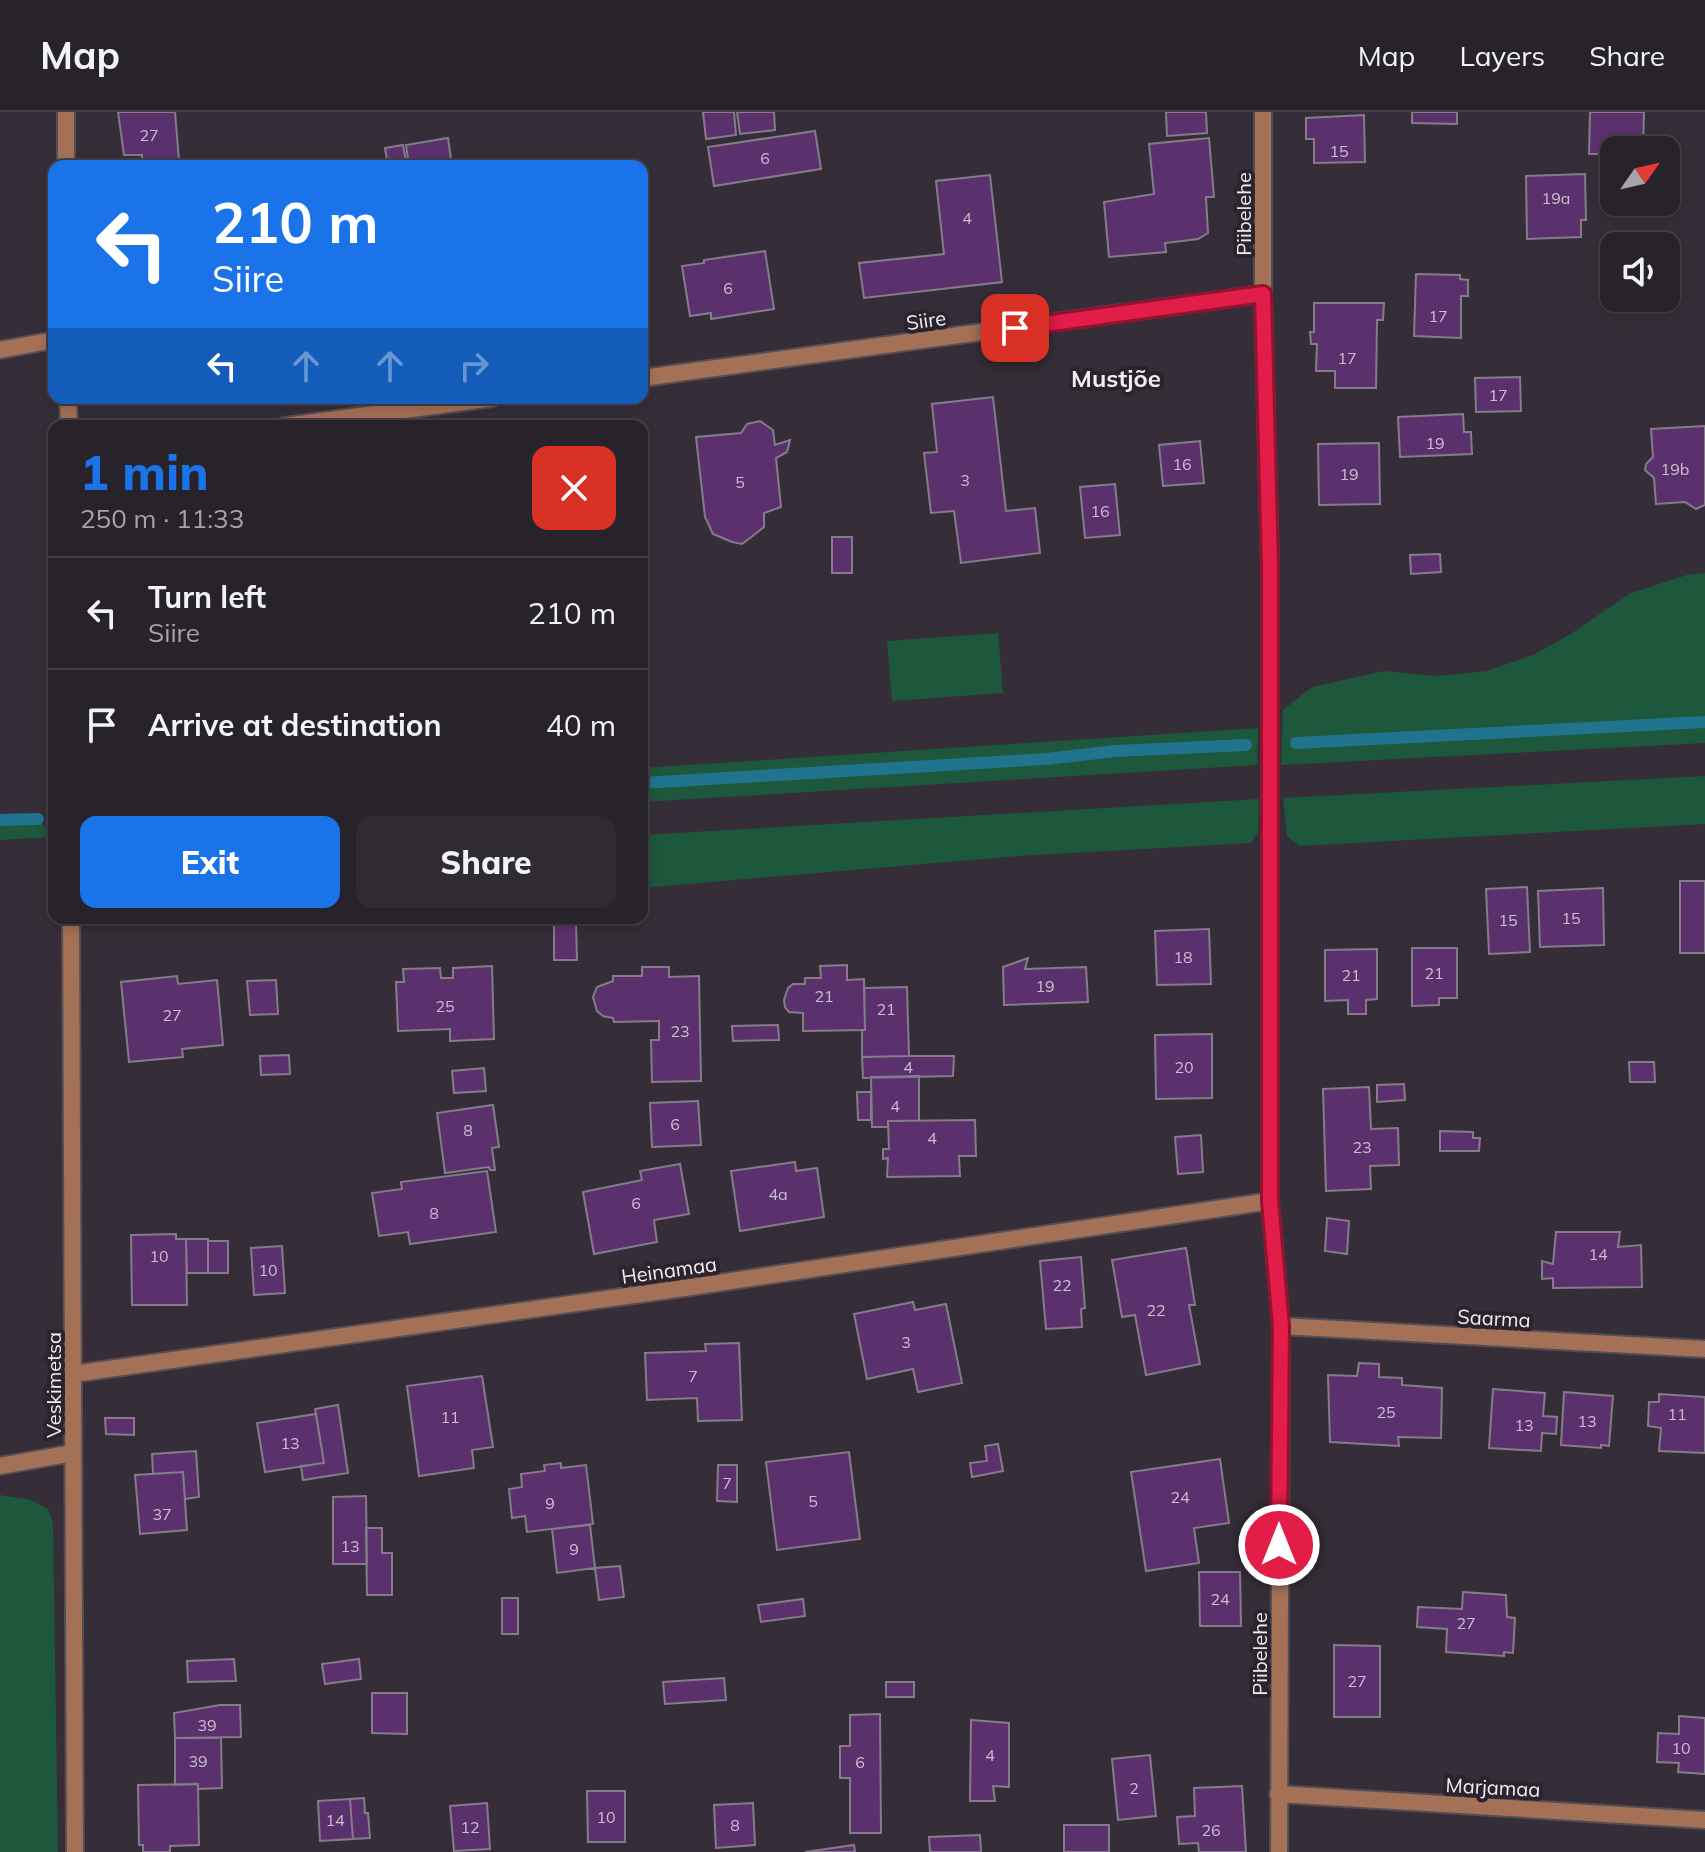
<!DOCTYPE html>
<meta charset="utf-8">
<style>
:root{--surface:#28222a;--page:#302a32;--text:#f1f3f6;--muted:#a5a4a8;--line:#443f47;--accent:#1a73e8}
body{margin:0;font-family:Mulish,sans-serif;background:var(--page);color:var(--text);height:100vh;display:flex;flex-direction:column;font-size:30px;white-space:nowrap}
*{box-sizing:border-box;margin:0}
p{font-size:26px;color:var(--muted)}
.icon{flex:none;width:44px;height:44px;fill:none;stroke:currentColor;stroke-width:2;stroke-linecap:round;stroke-linejoin:round}
.map{position:relative;flex:1;overflow:hidden}
.panel{position:absolute;left:48px;top:308px;width:600px;height:504px;display:flex;flex-direction:column;background:var(--surface);border-radius:16px;box-shadow:0 4px 12px #0003,0 0 0 2px var(--line)}
.panel>*{flex:none}
.top-card{position:absolute;left:48px;top:48px;width:600px;height:244px;border-radius:16px;box-shadow:0 4px 12px #0003,0 0 0 2px var(--line);background:#1a73e8;color:#fff;overflow:hidden}
.needle{width:52px;rotate:56deg}
.controls{position:absolute;left:1600px;top:24px;display:grid;gap:16px}
.controls a{display:grid;place-items:center;width:80px;height:80px;border-radius:16px;background:var(--surface);box-shadow:0 4px 12px #0003,0 0 0 2px var(--line);font-size:40px}
.pin{position:absolute;display:grid;place-items:center;width:68px;height:68px;color:#fff;margin:-34px;border-radius:16px;box-shadow:0 4px 12px #0006}
.me{position:absolute;width:88px;margin:-44px;rotate:0deg;stroke-linejoin:round;filter:drop-shadow(0 0 6px #0008)}
.turn{display:flex;align-items:center;gap:28px;height:168px;padding:0 32px;font-size:36px}
.turn .icon{width:104px;height:104px;stroke-width:2.5}
.turn b{display:block;font-size:56px;line-height:68px}
.lanes{display:flex;align-items:center;height:76px;padding:0 32px;background:#0003;justify-content:center;gap:40px;direction:ltr}
.lanes .off{opacity:.35}
.round{display:grid;place-items:center;flex:none;width:84px;height:84px;border-radius:16px;background:var(--page)}
.headline{display:flex;align-items:center;justify-content:space-between;height:136px;padding:0 32px}
h1{font-size:48px;font-weight:800;line-height:60px;color:var(--accent)}
.cta{display:flex;gap:16px;margin-top:auto;padding:16px 32px}
.cta a{flex:1;height:92px;border-radius:16px;background:var(--accent);color:#fff;font-size:32px;font-weight:800;line-height:92px;text-align:center}
.cta a+a{background:var(--page);color:var(--text)}
ul{padding:0;list-style:none}
li{display:flex;align-items:center;gap:24px;height:112px;padding:0 32px;border-top:2px solid var(--line)}
li div{flex:1}
li b{display:block;font-size:30px}
li em{font-style:normal}
header{display:flex;align-items:center;gap:48px;box-sizing:border-box;height:112px;padding:0 40px;background:var(--surface);border-bottom:2px solid var(--line)}
header strong{font-size:38px}
nav{display:flex;gap:44px;margin-inline-start:auto;font-size:28px}
.map>svg:first-child{display:block}
.green{fill:#1d573c}
.lines{fill:none;stroke-linecap:round;stroke-linejoin:round}
.stream{stroke:#20748e;stroke-width:12}
.building{fill:#5b316d;stroke:#847c88;stroke-width:2}
.minor-casing{stroke:#534d56;stroke-width:20}
.minor{stroke:#a47056;stroke-width:16}
.route-casing{stroke:#92132f;stroke-width:20}
.route{stroke:#e11d48;stroke-width:14}
.labels{text-anchor:middle;dominant-baseline:central;stroke-width:8;stroke-linejoin:round;paint-order:stroke}
.number-label{font-size:16px;fill:#ccbed2}
.street-label{font-size:20px;fill:#f2edf4;stroke:#2b242e}
.quarter-label{font-size:24px;font-weight:bold;fill:#f2edf4;stroke:#2b242e}
</style>
<header>
<strong>Map</strong>
<nav><a>Map</a><a>Layers</a><a>Share</a></nav>
</header>
<div class="map">
<svg width="1705" height="1740" viewBox="0 0 1705 1740">
<rect width="100%" height="100%" fill="#352e38"/>
<path class="green" d="M 1705,461 L 1705,631 L 1281,653 L 1283,598 L 1312,575 L 1384,559 L 1436,564 L 1487,559 L 1535,542 L 1569,523 L 1631,481 L 1687,463 Z
M 998,521 L 1003,581 L 892,589 L 887,529 Z
M 1258,616 L 1257,653 L 642,690 L 642,656 Z
M 1705,664 L 1705,712 L 1299,734 L 1287,724 L 1283,686 Z
M 1259,687 L 1258,720 L 1251,731 L 1018,744 L 642,776 L 642,723 Z
M 38,707 L 53,725 L 0,728 L 0,708 Z
M 0,1383 L 31,1388 L 48,1397 L 53,1411 L 58,1740 L 0,1740 Z"/>
<g class="lines">
<path class="stream" d="M 1296,631 L 1705,610
M 642,671 L 1046,647 L 1116,639 L 1246,633
M 0,708 L 38,707"/>
</g>
<path class="building" d="M 118,0 L 175,0 L 179,48 L 170,48 L 171,54 L 142,54 L 142,43 L 124,43 Z
M 703,0 L 734,0 L 736,23 L 706,27 Z
M 737,0 L 774,0 L 775,18 L 740,22 Z
M 1166,0 L 1206,0 L 1207,21 L 1167,24 Z
M 1412,0 L 1457,0 L 1457,12 L 1412,11 Z
M 1590,0 L 1644,0 L 1643,38 L 1614,38 L 1614,42 L 1589,42 Z
M 1364,3 L 1365,50 L 1314,51 L 1314,27 L 1306,27 L 1306,6 Z
M 815,19 L 821,57 L 714,74 L 708,35 Z
M 448,26 L 452,54 L 409,54 L 406,33 Z
M 1209,26 L 1214,85 L 1206,85 L 1208,121 L 1198,127 L 1165,131 L 1166,140 L 1109,145 L 1104,90 L 1154,82 L 1149,32 Z
M 403,33 L 407,54 L 388,54 L 385,36 Z
M 1585,62 L 1586,108 L 1581,108 L 1581,125 L 1527,127 L 1526,64 Z
M 990,63 L 1002,170 L 864,186 L 859,151 L 944,142 L 936,69 Z
M 765,139 L 774,197 L 711,207 L 711,201 L 690,204 L 682,154 L 704,151 L 704,148 Z
M 1416,162 L 1460,163 L 1460,167 L 1468,168 L 1468,184 L 1461,184 L 1461,226 L 1414,224 Z
M 1314,191 L 1384,191 L 1383,208 L 1377,208 L 1376,276 L 1335,276 L 1335,259 L 1316,259 L 1317,232 L 1311,232 L 1310,220 L 1314,220 Z
M 1520,265 L 1521,299 L 1476,300 L 1475,266 Z
M 993,285 L 1006,399 L 1035,396 L 1040,441 L 961,451 L 954,399 L 931,401 L 924,341 L 937,340 L 932,292 Z
M 1463,302 L 1464,320 L 1471,320 L 1472,342 L 1400,345 L 1398,305 Z
M 760,309 L 773,318 L 775,333 L 790,328 L 787,340 L 776,346 L 781,395 L 764,401 L 764,415 L 750,426 L 742,432 L 732,430 L 713,422 L 705,405 L 696,325 L 741,321 L 747,312 Z
M 1705,314 L 1705,393 L 1696,397 L 1685,390 L 1656,392 L 1654,366 L 1645,358 L 1646,352 L 1653,345 L 1651,317 Z
M 1200,329 L 1204,371 L 1163,374 L 1159,333 Z
M 1379,331 L 1380,392 L 1319,393 L 1318,332 Z
M 1115,372 L 1120,423 L 1085,426 L 1080,375 Z
M 832,425 L 852,425 L 852,461 L 832,461 Z
M 1440,442 L 1441,460 L 1411,462 L 1410,443 Z
M 1680,769 L 1705,769 L 1705,841 L 1680,841 Z
M 1527,775 L 1530,840 L 1489,842 L 1486,777 Z
M 1603,776 L 1604,833 L 1540,835 L 1538,779 Z
M 576,812 L 577,848 L 554,848 L 554,813 Z
M 1209,817 L 1211,872 L 1157,873 L 1155,819 Z
M 1412,836 L 1457,836 L 1457,886 L 1439,886 L 1439,893 L 1412,894 Z
M 1377,837 L 1377,887 L 1366,888 L 1366,902 L 1348,902 L 1348,888 L 1325,889 L 1325,838 Z
M 1028,846 L 1025,857 L 1086,855 L 1088,890 L 1004,893 L 1003,855 Z
M 847,853 L 847,868 L 864,867 L 865,918 L 803,919 L 803,901 L 789,900 L 785,895 L 784,888 L 788,876 L 793,872 L 805,872 L 805,866 L 821,866 L 820,854 Z
M 492,854 L 494,927 L 450,929 L 450,917 L 398,919 L 396,870 L 404,870 L 403,857 L 440,856 L 441,866 L 453,866 L 453,856 Z
M 642,855 L 669,855 L 669,865 L 699,864 L 701,969 L 652,970 L 651,928 L 659,928 L 659,909 L 614,910 L 613,906 L 603,904 L 597,899 L 593,885 L 597,875 L 613,869 L 613,864 L 642,864 Z
M 177,864 L 178,872 L 217,868 L 223,933 L 182,937 L 183,945 L 129,950 L 121,870 Z
M 276,868 L 278,902 L 250,903 L 247,869 Z
M 907,875 L 909,944 L 862,945 L 862,918 L 865,918 L 864,876 Z
M 778,913 L 779,928 L 733,929 L 732,914 Z
M 1212,922 L 1212,986 L 1156,987 L 1155,923 Z
M 289,943 L 290,962 L 261,963 L 260,944 Z
M 909,944 L 954,944 L 953,964 L 863,966 L 862,945 Z
M 1629,950 L 1654,950 L 1655,970 L 1630,970 Z
M 484,956 L 486,979 L 454,981 L 452,959 Z
M 919,964 L 919,1009 L 888,1009 L 888,1015 L 872,1015 L 871,965 Z
M 1404,972 L 1405,988 L 1377,990 L 1377,973 Z
M 1369,975 L 1371,1017 L 1398,1016 L 1399,1053 L 1370,1054 L 1371,1077 L 1326,1079 L 1323,977 Z
M 857,980 L 871,980 L 871,1008 L 858,1008 Z
M 698,989 L 701,1033 L 652,1035 L 650,991 Z
M 493,993 L 499,1035 L 492,1036 L 495,1058 L 490,1058 L 489,1055 L 445,1061 L 437,1001 Z
M 975,1008 L 976,1044 L 959,1044 L 960,1064 L 887,1065 L 888,1046 L 883,1047 L 883,1037 L 889,1037 L 888,1009 Z
M 1440,1019 L 1473,1020 L 1473,1026 L 1480,1026 L 1479,1039 L 1440,1039 Z
M 1201,1023 L 1203,1060 L 1178,1062 L 1175,1025 Z
M 795,1050 L 796,1059 L 817,1056 L 824,1105 L 740,1119 L 731,1059 Z
M 680,1052 L 689,1102 L 654,1108 L 657,1130 L 594,1142 L 583,1080 L 642,1068 L 640,1059 Z
M 487,1059 L 496,1120 L 410,1132 L 408,1120 L 379,1124 L 372,1081 L 402,1077 L 401,1070 Z
M 1327,1106 L 1349,1109 L 1347,1142 L 1325,1139 Z
M 1556,1120 L 1620,1120 L 1618,1135 L 1641,1133 L 1642,1175 L 1553,1176 L 1553,1166 L 1542,1167 L 1542,1149 L 1553,1152 Z
M 176,1122 L 176,1127 L 186,1127 L 187,1193 L 132,1193 L 131,1123 Z
M 186,1127 L 208,1127 L 208,1161 L 187,1161 Z
M 208,1129 L 228,1129 L 228,1161 L 208,1161 Z
M 282,1134 L 285,1181 L 254,1183 L 251,1136 Z
M 1186,1136 L 1195,1193 L 1189,1193 L 1200,1252 L 1146,1263 L 1135,1203 L 1122,1205 L 1112,1148 Z
M 1081,1145 L 1085,1196 L 1081,1197 L 1082,1215 L 1046,1217 L 1040,1149 Z
M 913,1190 L 915,1198 L 946,1192 L 962,1271 L 918,1280 L 913,1257 L 867,1267 L 854,1202 Z
M 739,1231 L 742,1308 L 698,1309 L 697,1286 L 647,1288 L 645,1241 L 706,1239 L 705,1232 Z
M 1359,1251 L 1379,1252 L 1379,1265 L 1402,1266 L 1402,1273 L 1442,1276 L 1441,1326 L 1398,1325 L 1399,1334 L 1330,1330 L 1328,1263 L 1357,1264 Z
M 482,1264 L 493,1335 L 472,1338 L 474,1356 L 419,1364 L 407,1274 Z
M 1493,1277 L 1545,1281 L 1543,1304 L 1557,1305 L 1556,1322 L 1542,1321 L 1541,1339 L 1489,1336 Z
M 1564,1280 L 1613,1284 L 1609,1334 L 1601,1333 L 1601,1336 L 1561,1333 Z
M 1659,1282 L 1705,1285 L 1705,1341 L 1659,1339 L 1661,1316 L 1648,1314 L 1649,1290 L 1659,1290 Z
M 338,1293 L 348,1361 L 303,1368 L 301,1354 L 324,1351 L 315,1297 Z
M 316,1302 L 324,1351 L 265,1360 L 257,1311 Z
M 105,1306 L 134,1306 L 134,1323 L 106,1322 Z
M 998,1332 L 1003,1359 L 972,1365 L 970,1351 L 987,1349 L 985,1334 Z
M 196,1339 L 199,1385 L 185,1387 L 183,1360 L 153,1362 L 152,1342 Z
M 849,1340 L 860,1427 L 777,1438 L 766,1350 Z
M 1220,1347 L 1229,1411 L 1194,1416 L 1199,1451 L 1146,1459 L 1131,1360 Z
M 561,1351 L 561,1356 L 586,1353 L 593,1412 L 527,1420 L 525,1404 L 512,1406 L 509,1377 L 522,1375 L 521,1362 L 545,1359 L 544,1353 Z
M 718,1353 L 737,1353 L 737,1390 L 717,1389 Z
M 183,1360 L 187,1418 L 140,1422 L 135,1363 Z
M 366,1384 L 367,1452 L 333,1452 L 333,1385 Z
M 590,1413 L 595,1456 L 557,1461 L 552,1417 Z
M 366,1416 L 382,1416 L 382,1441 L 392,1441 L 392,1483 L 367,1483 Z
M 620,1454 L 624,1485 L 599,1488 L 595,1456 Z
M 1199,1460 L 1240,1460 L 1241,1514 L 1200,1514 Z
M 1463,1480 L 1506,1483 L 1507,1505 L 1515,1506 L 1513,1541 L 1504,1540 L 1504,1544 L 1446,1540 L 1447,1517 L 1417,1515 L 1418,1495 L 1462,1497 Z
M 502,1486 L 518,1486 L 518,1522 L 502,1522 Z
M 803,1487 L 805,1504 L 761,1510 L 758,1493 Z
M 1334,1533 L 1380,1534 L 1380,1605 L 1334,1605 Z
M 234,1547 L 236,1569 L 188,1570 L 187,1549 Z
M 359,1547 L 361,1567 L 325,1572 L 322,1552 Z
M 724,1566 L 726,1588 L 665,1592 L 663,1570 Z
M 886,1570 L 914,1570 L 914,1585 L 886,1585 Z
M 372,1581 L 407,1581 L 407,1622 L 372,1621 Z
M 220,1593 L 240,1593 L 241,1625 L 175,1626 L 174,1601 Z
M 880,1602 L 881,1721 L 850,1721 L 850,1666 L 840,1666 L 840,1634 L 850,1634 L 850,1603 Z
M 1679,1604 L 1705,1606 L 1705,1662 L 1678,1660 L 1679,1651 L 1657,1650 L 1658,1621 L 1679,1622 Z
M 971,1608 L 1009,1611 L 1009,1675 L 993,1674 L 995,1689 L 970,1689 Z
M 175,1626 L 221,1626 L 222,1676 L 198,1677 L 198,1672 L 175,1673 Z
M 1150,1643 L 1156,1704 L 1118,1708 L 1112,1647 Z
M 198,1672 L 199,1733 L 170,1734 L 170,1740 L 143,1740 L 143,1733 L 139,1733 L 138,1673 Z
M 1242,1674 L 1246,1740 L 1199,1740 L 1198,1731 L 1179,1732 L 1177,1705 L 1195,1704 L 1194,1676 Z
M 587,1679 L 625,1679 L 625,1730 L 588,1730 Z
M 364,1686 L 365,1701 L 368,1701 L 370,1726 L 353,1727 L 350,1687 Z
M 350,1687 L 353,1727 L 320,1729 L 318,1689 Z
M 487,1691 L 490,1737 L 454,1739 L 450,1694 Z
M 753,1691 L 755,1733 L 716,1736 L 714,1693 Z
M 1064,1713 L 1109,1713 L 1109,1740 L 1064,1740 Z
M 980,1723 L 981,1740 L 930,1740 L 929,1725 Z
M 854,1733 L 855,1740 L 805,1740 Z"/>
<g class="lines">
<g class="minor-casing">
<path id="minor" d="M 66,0 L 66,54
M 1263,0 L 1263,182 L 1270,455 L 1270,1089 L 1281,1214 L 1279,1740
M 0,238 L 54,228
M 642,266 L 1263,182
M 68,286 L 69,314
M 285,314 L 493,286
M 71,806 L 75,1740
M 1281,1214 L 1705,1237
M 73,1262 L 684,1176 L 1270,1089
M 0,1354 L 73,1341
M 1278,1682 L 1705,1708"/>
</g>
<use href="#minor" class="minor"/>
</g>
<g class="lines">
<g class="route-casing">
<path id="route" d="M 1015,216 L 1263,182 L 1270,455 L 1270,1089 L 1281,1214 L 1279,1433"/>
</g>
<use href="#route" class="route"/>
</g>
<g class="labels">
<g class="number-label">
<text x="149" y="23">27</text>
<text x="1339" y="39">15</text>
<text x="765" y="46">6</text>
<text x="1556" y="86">19a</text>
<text x="967" y="106">4</text>
<text x="728" y="176">6</text>
<text x="1438" y="204">17</text>
<text x="1347" y="246">17</text>
<text x="1498" y="283">17</text>
<text x="1435" y="331">19</text>
<text x="1182" y="352">16</text>
<text x="1675" y="357">19b</text>
<text x="1349" y="362">19</text>
<text x="965" y="368">3</text>
<text x="740" y="370">5</text>
<text x="1100" y="399">16</text>
<text x="1571" y="806">15</text>
<text x="1508" y="808">15</text>
<text x="1183" y="845">18</text>
<text x="1434" y="861">21</text>
<text x="1351" y="863">21</text>
<text x="1045" y="874">19</text>
<text x="824" y="884">21</text>
<text x="445" y="894">25</text>
<text x="886" y="897">21</text>
<text x="172" y="903">27</text>
<text x="680" y="919">23</text>
<text x="908" y="955">4</text>
<text x="1184" y="955">20</text>
<text x="895" y="994">4</text>
<text x="675" y="1012">6</text>
<text x="468" y="1018">8</text>
<text x="932" y="1026">4</text>
<text x="1362" y="1035">23</text>
<text x="778" y="1082">4a</text>
<text x="636" y="1091">6</text>
<text x="434" y="1101">8</text>
<text x="1598" y="1142">14</text>
<text x="159" y="1144">10</text>
<text x="268" y="1158">10</text>
<text x="1062" y="1173">22</text>
<text x="1156" y="1198">22</text>
<text x="906" y="1230">3</text>
<text x="693" y="1264">7</text>
<text x="1386" y="1300">25</text>
<text x="1677" y="1302">11</text>
<text x="450" y="1305">11</text>
<text x="1587" y="1309">13</text>
<text x="1524" y="1313">13</text>
<text x="290" y="1331">13</text>
<text x="727" y="1371">7</text>
<text x="1180" y="1385">24</text>
<text x="813" y="1389">5</text>
<text x="550" y="1391">9</text>
<text x="162" y="1402">37</text>
<text x="350" y="1434">13</text>
<text x="574" y="1437">9</text>
<text x="1220" y="1487">24</text>
<text x="1466" y="1511">27</text>
<text x="1357" y="1569">27</text>
<text x="207" y="1613">39</text>
<text x="1681" y="1636">10</text>
<text x="990" y="1643">4</text>
<text x="198" y="1649">39</text>
<text x="860" y="1650">6</text>
<text x="1134" y="1676">2</text>
<text x="606" y="1705">10</text>
<text x="335" y="1708">14</text>
<text x="735" y="1713">8</text>
<text x="470" y="1715">12</text>
<text x="1211" y="1718">26</text>
</g>
<g class="street-label">
<text transform="translate(1243 102) rotate(-90)">Piibelehe</text>
<text transform="translate(926 208) rotate(-8)">Siire</text>
<text transform="translate(669 1158) rotate(-8)">Heinamaa</text>
<text transform="translate(1494 1206) rotate(3)">Saarma</text>
<text transform="translate(53 1273) rotate(-90)">Veskimetsa</text>
<text transform="translate(1259 1542) rotate(-90)">Piibelehe</text>
<text transform="translate(1493 1675) rotate(3)">Marjamaa</text>
</g>
<g class="quarter-label">
<text x="1116" y="266">Mustjõe</text>
</g>
</g>
</svg>
<div class="controls">
<a><svg class="needle" viewBox="-14 -14 28 28"><path d="M0-13l5 13h-10z" fill="#e53935"/><path d="M0 13l5-13h-10z" fill="#a5a4a8"/></svg></a>
<a><svg class="icon" aria-label="sound" viewBox="0 0 24 24"><path d="M4 9h4l5-4v14l-5-4H4zM17 9q2 3 0 6"/></svg></a>
</div>
<div class="pin" style="left:1015px;top:216px;background:#d93025"><svg class="icon" aria-label="arrive" viewBox="0 0 24 24"><path d="M6 21V4h12l-3 4 3 4H6"/></svg></div>
<svg class="me" style="left:1279px;top:1433px" viewBox="-20 -20 40 40"><circle r="17" fill="#e11d48" stroke="#fff" stroke-width="3"/><path d="M0-11L8 9 0 5-8 9z" fill="#fff"/></svg>
<div class="top-card">
<div class="turn"><svg class="icon" aria-label="left" viewBox="0 0 24 24"><path d="M17 20v-9H6M10 6l-5 5 5 5"/></svg><div><b>210 m</b>Siire</div></div>
<div class="lanes"><svg class="icon" aria-label="left" viewBox="0 0 24 24"><path d="M17 20v-9H6M10 6l-5 5 5 5"/></svg><svg class="icon off" aria-label="ahead" viewBox="0 0 24 24"><path d="M12 20V5M6 11l6-6 6 6"/></svg><svg class="icon off" aria-label="ahead" viewBox="0 0 24 24"><path d="M12 20V5M6 11l6-6 6 6"/></svg><svg class="icon off" aria-label="right" viewBox="0 0 24 24"><path d="M7 20v-9h11M14 6l5 5-5 5"/></svg></div>
</div>
<section class="panel">
<div class="headline"><div><h1>1 min</h1><p>250 m · 11:33</p></div><a class="round" style="background:#d93025;color:#fff"><svg class="icon" aria-label="close" viewBox="0 0 24 24"><path d="M6 6l12 12M18 6L6 18"/></svg></a></div>
<ul>
<li><svg class="icon" aria-label="left" viewBox="0 0 24 24"><path d="M17 20v-9H6M10 6l-5 5 5 5"/></svg><div><b>Turn left</b><p>Siire</p></div><em>210 m</em></li>
<li><svg class="icon" aria-label="arrive" viewBox="0 0 24 24"><path d="M6 21V4h12l-3 4 3 4H6"/></svg><div><b>Arrive at destination</b></div><em>40 m</em></li>
</ul>
<div class="cta"><a>Exit</a><a>Share</a></div>
</section>
</div>
